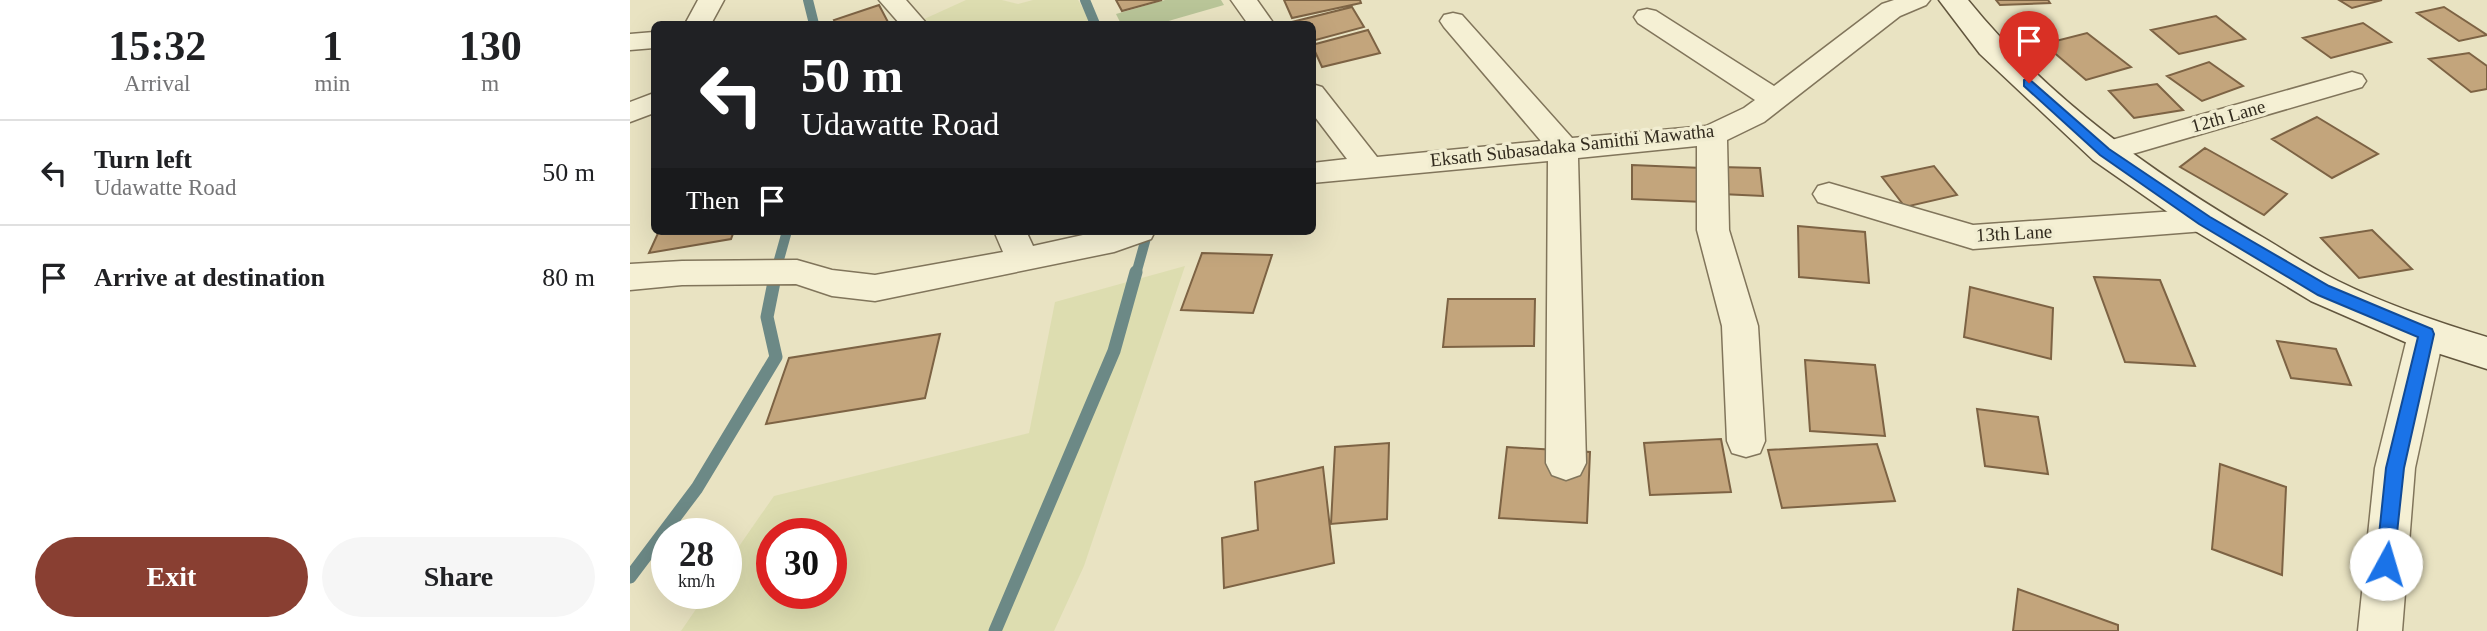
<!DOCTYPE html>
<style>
:root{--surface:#fff;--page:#f6f6f6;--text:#202124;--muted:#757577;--line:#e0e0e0;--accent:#893f32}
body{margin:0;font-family:Georgia,serif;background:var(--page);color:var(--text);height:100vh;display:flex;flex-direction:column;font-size:26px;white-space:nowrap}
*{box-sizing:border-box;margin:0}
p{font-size:23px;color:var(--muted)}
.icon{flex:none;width:38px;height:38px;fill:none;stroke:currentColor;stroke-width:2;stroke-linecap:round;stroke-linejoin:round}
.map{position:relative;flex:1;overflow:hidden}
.panel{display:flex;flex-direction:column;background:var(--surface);width:630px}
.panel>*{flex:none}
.guide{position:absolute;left:21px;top:21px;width:665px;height:214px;border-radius:10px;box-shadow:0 7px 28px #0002;background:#202124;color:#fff;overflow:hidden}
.speed{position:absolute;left:21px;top:518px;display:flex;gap:14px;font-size:35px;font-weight:700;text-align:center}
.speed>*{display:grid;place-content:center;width:91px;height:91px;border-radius:50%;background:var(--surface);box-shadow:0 7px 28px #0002;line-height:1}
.speed small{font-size:18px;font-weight:400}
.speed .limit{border:10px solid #d22;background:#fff;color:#111}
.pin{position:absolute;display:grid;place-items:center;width:60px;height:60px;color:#fff;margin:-72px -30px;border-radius:50% 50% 50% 0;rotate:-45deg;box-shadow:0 0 7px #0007}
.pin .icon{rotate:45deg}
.me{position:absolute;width:77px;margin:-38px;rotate:6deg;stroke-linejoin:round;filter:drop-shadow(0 0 5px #0008)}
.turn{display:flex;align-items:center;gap:24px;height:147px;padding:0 35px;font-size:32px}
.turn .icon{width:91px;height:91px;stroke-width:2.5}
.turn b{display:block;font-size:49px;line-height:60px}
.then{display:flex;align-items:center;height:66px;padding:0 35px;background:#0003;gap:14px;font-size:26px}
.eta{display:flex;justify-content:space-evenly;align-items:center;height:119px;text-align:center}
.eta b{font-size:42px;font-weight:600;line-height:49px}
.primary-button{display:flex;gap:14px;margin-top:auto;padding:14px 35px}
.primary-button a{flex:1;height:80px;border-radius:42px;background:var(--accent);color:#fff;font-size:28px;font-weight:600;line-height:80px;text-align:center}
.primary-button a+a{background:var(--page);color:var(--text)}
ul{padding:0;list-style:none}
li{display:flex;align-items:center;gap:21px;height:105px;padding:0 35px;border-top:2px solid var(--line)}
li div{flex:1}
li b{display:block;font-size:26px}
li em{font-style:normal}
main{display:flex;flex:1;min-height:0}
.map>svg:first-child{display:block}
.farmland{fill:#ddddb0;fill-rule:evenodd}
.green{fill:#b9c598}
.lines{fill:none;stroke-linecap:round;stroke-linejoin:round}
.stream-far1{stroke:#6c8986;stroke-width:10}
.stream{stroke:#6c8986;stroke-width:13}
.building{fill:#c3a57c;stroke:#7d6344;stroke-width:2}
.street-casing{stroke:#81755b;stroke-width:3}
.secondary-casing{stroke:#62563e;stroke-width:3}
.street{fill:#f5f0d4;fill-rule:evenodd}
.secondary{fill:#f5f0d4;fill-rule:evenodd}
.route{fill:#1a73e8;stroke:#114b97;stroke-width:2}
.labels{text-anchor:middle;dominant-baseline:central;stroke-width:7;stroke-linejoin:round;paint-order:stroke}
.street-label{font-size:19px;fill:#322b1e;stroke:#f1edd1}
</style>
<main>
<section class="panel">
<div class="eta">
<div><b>15:32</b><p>Arrival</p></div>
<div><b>1</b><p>min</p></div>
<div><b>130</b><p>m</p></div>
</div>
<ul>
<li><svg class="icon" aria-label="left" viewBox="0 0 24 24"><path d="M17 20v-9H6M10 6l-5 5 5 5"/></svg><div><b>Turn left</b><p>Udawatte Road</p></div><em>50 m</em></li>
<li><svg class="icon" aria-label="arrive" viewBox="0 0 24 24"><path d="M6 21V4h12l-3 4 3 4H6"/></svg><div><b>Arrive at destination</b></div><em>80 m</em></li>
</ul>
<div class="primary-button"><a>Exit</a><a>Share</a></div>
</section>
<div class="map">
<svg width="1857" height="631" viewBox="0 0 1857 631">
<rect width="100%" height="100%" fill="#e9e3c2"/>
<path class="farmland" d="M 336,0 L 372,0 L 388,4 L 403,0 L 448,0 L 462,24 L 294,24 L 292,20 Z
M 555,266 L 454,566 L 424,631 L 51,631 L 77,593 L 96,593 L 96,565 L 144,496 L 399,433 L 425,302 ZM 142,534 L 201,534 L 201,593 L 142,593 Z"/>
<path class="green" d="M 535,0 L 591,0 L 594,5 L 528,24 L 491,24 L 486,14 Z"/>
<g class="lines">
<path class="stream-far1" d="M 178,0 L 184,24
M 455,0 L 465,24
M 145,274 L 157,231
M 506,274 L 518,231"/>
<path class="stream" d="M 0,577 L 67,488 L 146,357 L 137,317 L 146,272
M 365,631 L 484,351 L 506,272"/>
</g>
<path class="building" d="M 486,0 L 532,0 L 492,11 Z
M 654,0 L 730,0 L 731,3 L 662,18 Z
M 1366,0 L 1418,0 L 1420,3 L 1370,5 Z
M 1709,0 L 1752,0 L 1722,8 Z
M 249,5 L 259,24 L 206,24 L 204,20 Z
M 722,7 L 734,27 L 682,41 L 682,24 L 663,24 L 662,22 Z
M 1814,7 L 1857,35 L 1829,41 L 1787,13 Z
M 1586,16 L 1615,39 L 1549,54 L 1521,30 Z
M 1733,23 L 1761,42 L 1701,58 L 1673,38 Z
M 738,30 L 750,53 L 692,67 L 682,45 Z
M 1457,33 L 1501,67 L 1456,80 L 1414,44 Z
M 1839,53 L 1857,66 L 1857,89 L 1841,92 L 1799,59 Z
M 1579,62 L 1613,86 L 1572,101 L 1537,76 Z
M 1527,84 L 1553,110 L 1504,118 L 1479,91 Z
M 1687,117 L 1748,154 L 1702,178 L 1642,139 Z
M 1575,148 L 1657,194 L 1634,215 L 1550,167 Z
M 1002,165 L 1072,168 L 1074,202 L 1002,199 Z
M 1304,166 L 1327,195 L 1275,207 L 1252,177 Z
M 1090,167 L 1130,168 L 1133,196 L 1091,194 Z
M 1168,226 L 1235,232 L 1239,283 L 1169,277 Z
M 1742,230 L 1782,269 L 1729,278 L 1691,238 Z
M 29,231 L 104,231 L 101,239 L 19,253 Z
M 572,253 L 642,255 L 623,313 L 551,310 Z
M 1464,277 L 1530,280 L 1565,366 L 1495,362 Z
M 1340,287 L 1423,308 L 1421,359 L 1334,337 Z
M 818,299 L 905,299 L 904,346 L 813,347 Z
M 310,334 L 295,398 L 136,424 L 159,358 Z
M 1647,341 L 1706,349 L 1721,385 L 1661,378 Z
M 1175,360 L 1245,365 L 1255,436 L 1180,431 Z
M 1347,409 L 1408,417 L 1418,474 L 1355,466 Z
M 1091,439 L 1101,492 L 1020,495 L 1014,443 Z
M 759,443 L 757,519 L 701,524 L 705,447 Z
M 1247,444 L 1265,501 L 1152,508 L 1138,450 Z
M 877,447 L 960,452 L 957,523 L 869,518 Z
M 1590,464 L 1656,487 L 1652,575 L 1582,549 Z
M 693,467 L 704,563 L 594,588 L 592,538 L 628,530 L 625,482 Z
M 1388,589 L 1488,625 L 1488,631 L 1383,631 Z"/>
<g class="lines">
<g class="street-casing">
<path id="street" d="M 68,0 L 94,0 L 81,24 L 55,24 Z
M 249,0 L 276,0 L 297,24 L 270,24 Z
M 601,0 L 627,0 L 644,24 L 618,24 Z
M 1264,0 L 1300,0 L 1296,5 L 1270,16 L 1134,122 L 1097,140 L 1099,230 L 1128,326 L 1135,441 L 1130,453 L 1116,457 L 1102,453 L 1097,441 L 1092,326 L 1067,230 L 1067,146 L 948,158 L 956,463 L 950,475 L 936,480 L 922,475 L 916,463 L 918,161 L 682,183 L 682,163 L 717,159 L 682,113 L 682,84 L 692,87 L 747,157 L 911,141 L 814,27 L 810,21 L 814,15 L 823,13 L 832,15 L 942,138 L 1076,126 L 1114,108 L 1125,100 L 1008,23 L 1004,17 L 1008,11 L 1017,9 L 1026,11 L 1144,86 L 1252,4 Z
M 24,32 L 24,48 L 0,50 L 0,34 Z
M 1722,72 L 1732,75 L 1736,81 L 1732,87 L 1475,162 L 1464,159 L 1460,152 L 1464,145 Z
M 24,93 L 24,113 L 0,122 L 0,102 Z
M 1199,183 L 1343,225 L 1575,209 L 1586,212 L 1591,220 L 1586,228 L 1575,231 L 1343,249 L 1188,202 L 1183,194 L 1188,186 Z
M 364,231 L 396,231 L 403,246 L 471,231 L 525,231 L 521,239 L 484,252 L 245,301 L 202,296 L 166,284 L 52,285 L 0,290 L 0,264 L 52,261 L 167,260 L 202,270 L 245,275 L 373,252 Z
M 1796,320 L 1809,324 L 1814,334 L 1785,468 L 1772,631 L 1728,631 L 1745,468 L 1778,334 L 1783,324 Z"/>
</g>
<g class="secondary-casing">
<path id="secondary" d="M 1309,0 L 1338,0 C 1419,100 1524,174 1634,238 C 1659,253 1683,269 1708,281 C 1755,304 1807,322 1857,337 L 1857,369 L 1782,345 L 1681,301 L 1562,229 L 1463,160 L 1350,54 Z"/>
</g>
<use href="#street" class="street"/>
<use href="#secondary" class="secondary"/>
</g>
<path class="route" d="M 1399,79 L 1479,149 L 1580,217 L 1699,286 L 1802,329 L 1804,334 L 1774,468 L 1763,570 L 1756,573 L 1749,570 L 1746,564 L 1756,468 L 1788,337 L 1688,295 L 1569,224 L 1470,155 L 1394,86 L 1394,80 Z"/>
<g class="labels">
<g class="street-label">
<text transform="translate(1598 116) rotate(-16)">12th Lane</text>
<text transform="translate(942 145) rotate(-6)">Eksath Subasadaka Samithi Mawatha</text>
<text transform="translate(1384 233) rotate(-3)">13th Lane</text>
</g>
</g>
</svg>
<div class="speed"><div>28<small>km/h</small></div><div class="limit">30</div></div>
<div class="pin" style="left:1399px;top:83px;background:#d93025"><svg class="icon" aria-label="arrive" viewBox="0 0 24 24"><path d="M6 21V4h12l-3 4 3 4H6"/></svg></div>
<svg class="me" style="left:1756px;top:564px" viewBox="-20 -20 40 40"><circle r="19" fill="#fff"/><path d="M0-13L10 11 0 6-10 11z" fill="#1a73e8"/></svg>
<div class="guide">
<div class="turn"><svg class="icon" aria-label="left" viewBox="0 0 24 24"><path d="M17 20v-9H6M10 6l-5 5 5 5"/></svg><div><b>50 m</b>Udawatte Road</div></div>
<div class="then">Then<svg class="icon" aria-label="arrive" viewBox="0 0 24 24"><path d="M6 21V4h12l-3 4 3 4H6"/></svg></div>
</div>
</div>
</main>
